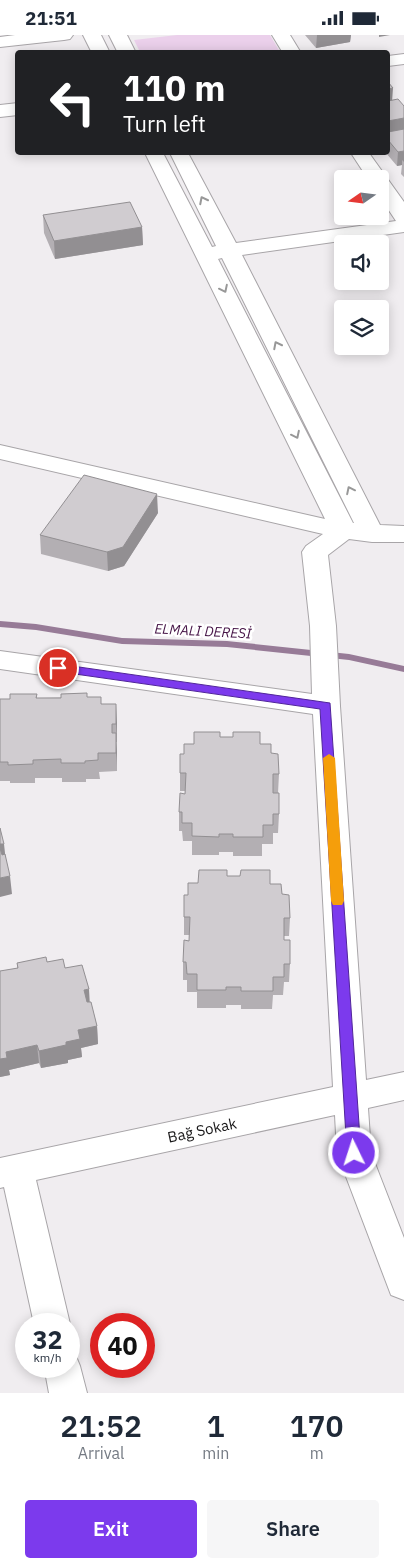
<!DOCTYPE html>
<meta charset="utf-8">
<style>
:root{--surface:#fff;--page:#f6f6f7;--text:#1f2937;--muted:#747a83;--accent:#7c3aed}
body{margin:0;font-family:"IBM Plex Sans",sans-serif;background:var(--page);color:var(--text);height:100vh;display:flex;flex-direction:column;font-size:19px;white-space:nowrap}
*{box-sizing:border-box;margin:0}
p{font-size:16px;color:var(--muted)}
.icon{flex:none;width:28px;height:28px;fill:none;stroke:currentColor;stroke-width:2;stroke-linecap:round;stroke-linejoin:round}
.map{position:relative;height:1358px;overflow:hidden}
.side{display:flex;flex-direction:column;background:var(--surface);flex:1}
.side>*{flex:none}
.hud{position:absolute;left:15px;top:15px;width:375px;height:105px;border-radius:5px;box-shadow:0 2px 12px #0003;background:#202124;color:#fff;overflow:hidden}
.needle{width:32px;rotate:256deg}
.controls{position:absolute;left:334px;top:135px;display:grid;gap:10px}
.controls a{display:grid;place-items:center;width:55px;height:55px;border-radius:5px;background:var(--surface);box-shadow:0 2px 12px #0003;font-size:25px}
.speed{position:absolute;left:15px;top:1278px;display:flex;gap:10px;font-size:25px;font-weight:700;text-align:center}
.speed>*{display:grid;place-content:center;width:65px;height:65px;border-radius:50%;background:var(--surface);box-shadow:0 2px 12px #0003;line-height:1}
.speed small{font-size:12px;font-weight:400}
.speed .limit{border:8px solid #d22;background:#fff;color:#111}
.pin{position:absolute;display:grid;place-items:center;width:42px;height:42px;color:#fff;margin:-21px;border:2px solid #fff;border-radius:50%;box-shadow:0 1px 5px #0007}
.me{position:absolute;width:55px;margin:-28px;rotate:356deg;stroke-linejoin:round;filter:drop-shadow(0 0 4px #0008)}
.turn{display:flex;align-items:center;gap:18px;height:105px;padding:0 25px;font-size:22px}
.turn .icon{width:65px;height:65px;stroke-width:2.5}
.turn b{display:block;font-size:35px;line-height:42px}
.eta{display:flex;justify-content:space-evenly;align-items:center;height:85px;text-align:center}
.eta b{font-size:30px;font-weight:600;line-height:35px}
.primary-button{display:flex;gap:10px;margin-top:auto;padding:10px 25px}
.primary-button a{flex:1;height:58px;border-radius:5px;background:var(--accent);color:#fff;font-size:20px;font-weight:600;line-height:58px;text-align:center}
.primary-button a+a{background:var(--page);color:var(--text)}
.status{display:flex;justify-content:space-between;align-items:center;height:35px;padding:0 25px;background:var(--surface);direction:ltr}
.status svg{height:14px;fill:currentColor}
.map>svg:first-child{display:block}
.green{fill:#ebd0eb}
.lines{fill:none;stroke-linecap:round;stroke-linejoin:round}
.stream{fill:#977b97;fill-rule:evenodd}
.minor-casing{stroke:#a8a5a8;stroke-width:2}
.minor{fill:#fff;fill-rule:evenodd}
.wall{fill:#b3afb3}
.shaded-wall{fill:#928f92}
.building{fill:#d0ccd0;stroke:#928f92}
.oneway{stroke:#989898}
.route{fill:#7c3aed;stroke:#51269a}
.slow{fill:#f59e0b}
.labels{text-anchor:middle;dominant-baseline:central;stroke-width:5;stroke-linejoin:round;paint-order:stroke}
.water-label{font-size:14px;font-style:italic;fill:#471648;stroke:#fff}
.near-street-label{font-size:15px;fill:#1b1a1b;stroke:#fff}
</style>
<div class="status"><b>21:51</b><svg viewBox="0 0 49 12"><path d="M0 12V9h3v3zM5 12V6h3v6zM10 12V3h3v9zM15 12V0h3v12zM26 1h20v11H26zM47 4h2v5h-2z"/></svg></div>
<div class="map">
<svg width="404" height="1358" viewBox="0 0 404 1358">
<rect width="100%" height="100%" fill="#f0edf0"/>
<path class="green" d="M 177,0 L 270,0 L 280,17 L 140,17 L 134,5 Z"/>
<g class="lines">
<path class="stream" d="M 0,586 L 36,589 L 122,603 L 227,606 L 349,619 L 404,631 L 404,637 L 349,625 L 227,612 L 122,609 L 36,595 L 0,592 Z"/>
<g class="minor-casing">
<path id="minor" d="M 15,0 L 73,0 L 70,4 L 64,5 L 0,12 L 0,2 Z
M 83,0 L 101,0 L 110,18 L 92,18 Z
M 109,0 L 127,0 L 136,18 L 118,18 Z
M 272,0 L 290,0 L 301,18 L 283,18 Z
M 404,19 L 404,29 L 388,31 L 388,21 Z
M 18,68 L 18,80 L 0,82 L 0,70 Z
M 145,118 L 163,118 L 212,212 L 216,211 L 170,118 L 188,118 L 236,208 L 396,186 L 380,162 L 380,144 L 368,144 L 351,118 L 369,118 L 404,167 L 404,197 L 242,220 L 380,490 L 404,491 L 404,507 L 372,507 L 349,504 L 328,520 L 336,591 L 340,671 L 366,1045 L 404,1037 L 404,1065 L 368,1073 L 371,1118 L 404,1203 L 404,1265 L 391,1260 L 337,1118 L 335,1080 L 36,1145 L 70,1289 L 69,1292 L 69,1289 L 34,1289 L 4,1152 L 0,1153 L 0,1123 L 333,1052 L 313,679 L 0,634 L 0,616 L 312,659 L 310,591 L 302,517 L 306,511 L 323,499 L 0,424 L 0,410 L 325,484 ZM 222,223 L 354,488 L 353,488 L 218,224 Z
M 69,1316 L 75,1319 L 80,1331 L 87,1358 L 49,1358 L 44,1331 L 69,1331 Z"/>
</g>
<use href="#minor" class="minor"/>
</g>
<path class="wall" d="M 305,0 L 351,0 L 350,7 L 316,13 Z
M 388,47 L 392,65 L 404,71 L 404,142 L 401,139 L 402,130 L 397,131 L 386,118 L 388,118 Z
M 43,180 L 142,192 L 143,210 L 55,224 L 44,198 Z
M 158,478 L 124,531 L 108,536 L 41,519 L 40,500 Z
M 37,659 L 37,663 L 87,662 L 102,669 L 117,688 L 117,707 L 116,707 L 117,736 L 99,737 L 100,744 L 86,744 L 86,747 L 62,747 L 62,743 L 35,743 L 35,748 L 10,748 L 10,746 L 0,746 L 0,664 L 10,664 Z
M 220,702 L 260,709 L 271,718 L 279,739 L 278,758 L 273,758 L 279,779 L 278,798 L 273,798 L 273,809 L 262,809 L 262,821 L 233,821 L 233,817 L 219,817 L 219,820 L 192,820 L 192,806 L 183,806 L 182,796 L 179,796 L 179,777 L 185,759 L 185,756 L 180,756 L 180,738 L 184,719 L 194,709 Z
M 227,841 L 270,849 L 282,859 L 290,883 L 289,901 L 284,901 L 284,905 L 290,929 L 289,947 L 284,947 L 283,960 L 273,960 L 272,974 L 241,974 L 241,970 L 226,970 L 226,973 L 197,973 L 197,957 L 187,957 L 187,945 L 183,945 L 183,927 L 189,906 L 190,900 L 184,900 L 184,882 L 188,860 L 198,848 Z
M 47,927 L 65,933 L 89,967 L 97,991 L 98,1009 L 81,1013 L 82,1022 L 68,1025 L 68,1028 L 41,1033 L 39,1028 L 9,1035 L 10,1040 L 0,1042 L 17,933 L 17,928 Z"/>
<path class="shaded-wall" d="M 317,0 L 351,0 L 350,7 L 316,13 Z
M 379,0 L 390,0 L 379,2 Z
M 393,53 L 392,67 L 388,67 L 388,54 Z
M 404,83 L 404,96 L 388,99 L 388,86 Z
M 404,116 L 404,127 L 402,125 L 402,130 L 397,131 L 398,117 Z
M 142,192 L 143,210 L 55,224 L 54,206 Z
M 157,459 L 158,478 L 124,531 L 108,536 L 107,517 Z
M 116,669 L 117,688 L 117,707 L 116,689 Z
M 116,698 L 117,717 L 117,736 L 116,718 Z
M 0,809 L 4,809 L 6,827 L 0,816 Z
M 10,841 L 12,859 L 0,862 L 0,843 Z
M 89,954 L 90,972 L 85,973 L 84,955 Z
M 97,991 L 98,1009 L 81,1013 L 82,1022 L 68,1025 L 68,1028 L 41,1033 L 39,1016 L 66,1007 L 78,995 Z
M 37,1010 L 39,1028 L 9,1035 L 10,1040 L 0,1042 L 0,1024 L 6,1017 Z"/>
<path class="building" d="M 388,47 L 393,53 L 388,54 Z
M 398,64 L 404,71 L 404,83 L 388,86 L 388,66 Z
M 404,94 L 404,116 L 398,117 L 388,105 L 388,97 Z
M 130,167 L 142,192 L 54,206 L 43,180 Z
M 84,440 L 157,459 L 123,512 L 107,517 L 40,500 Z
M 87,658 L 87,662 L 101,662 L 101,669 L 116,669 L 116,689 L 112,689 L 112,698 L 116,698 L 116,718 L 98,718 L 98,725 L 85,726 L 85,728 L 61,728 L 61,724 L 33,725 L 33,729 L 8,730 L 8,727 L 0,727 L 0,664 L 10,664 L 10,659 L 37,659 L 36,663 L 61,663 L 61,659 Z
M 194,697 L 220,697 L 220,702 L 233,702 L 233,697 L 260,697 L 260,709 L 271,709 L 271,718 L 278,719 L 279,739 L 273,739 L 273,758 L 279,758 L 279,779 L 273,779 L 273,790 L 263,790 L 263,802 L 233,802 L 233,799 L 219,799 L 219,802 L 192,801 L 192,788 L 182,788 L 182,777 L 179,777 L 180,758 L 185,759 L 186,738 L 180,738 L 180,719 L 184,719 L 184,709 L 194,709 Z
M 0,793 L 4,809 L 0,809 Z
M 0,813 L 2,820 L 5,819 L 10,841 L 0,843 Z
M 199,835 L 227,835 L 227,841 L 240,841 L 241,835 L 270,835 L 270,849 L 281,849 L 282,859 L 289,860 L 290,883 L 284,883 L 284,905 L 290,905 L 290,929 L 284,929 L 284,942 L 273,942 L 273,956 L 241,956 L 241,952 L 226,952 L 226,955 L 197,955 L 197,939 L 187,939 L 186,927 L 183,927 L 184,905 L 189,906 L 190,882 L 184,882 L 184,860 L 188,860 L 188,848 L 198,848 Z
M 46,922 L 47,927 L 63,924 L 65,933 L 82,930 L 89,954 L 84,955 L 87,967 L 91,967 L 97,991 L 78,995 L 80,1004 L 66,1007 L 66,1010 L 39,1016 L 37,1010 L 6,1017 L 7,1023 L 0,1024 L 0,936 L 18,933 L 17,928 Z"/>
<defs><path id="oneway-chevron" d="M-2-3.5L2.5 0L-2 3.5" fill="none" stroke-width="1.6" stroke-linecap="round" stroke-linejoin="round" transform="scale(1.25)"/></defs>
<g class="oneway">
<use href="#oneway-chevron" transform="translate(203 165) rotate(-117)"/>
<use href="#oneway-chevron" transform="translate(224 254) rotate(64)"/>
<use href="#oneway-chevron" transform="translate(277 310) rotate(-117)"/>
<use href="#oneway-chevron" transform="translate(296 400) rotate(64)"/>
<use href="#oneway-chevron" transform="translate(350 455) rotate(-116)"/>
</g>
<path class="route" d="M 58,629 L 330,668 L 361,1118 L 359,1122 L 354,1124 L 349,1122 L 347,1118 L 320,674 L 54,636 L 52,633 L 54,630 Z"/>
<path class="slow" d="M 329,719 L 335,723 L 344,866 L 342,870 L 333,870 L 331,866 L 323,723 Z"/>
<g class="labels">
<g class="water-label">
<text transform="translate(203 596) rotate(3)">ELMALI DERESİ</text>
</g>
<g class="near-street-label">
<text transform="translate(202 1095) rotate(-12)">Bağ Sokak</text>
</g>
</g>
</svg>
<div class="controls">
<a><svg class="needle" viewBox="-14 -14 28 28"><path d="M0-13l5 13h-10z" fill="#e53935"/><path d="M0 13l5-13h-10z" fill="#747a83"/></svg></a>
<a><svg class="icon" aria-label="sound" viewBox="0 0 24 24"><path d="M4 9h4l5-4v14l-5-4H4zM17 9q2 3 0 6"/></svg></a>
<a><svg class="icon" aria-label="layers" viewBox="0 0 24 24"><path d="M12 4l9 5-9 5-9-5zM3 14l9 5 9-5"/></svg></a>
</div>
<div class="speed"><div>32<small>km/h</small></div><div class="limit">40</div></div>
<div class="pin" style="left:58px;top:633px;background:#d93025"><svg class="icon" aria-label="arrive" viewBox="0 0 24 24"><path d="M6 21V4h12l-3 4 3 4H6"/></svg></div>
<svg class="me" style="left:354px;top:1118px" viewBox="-20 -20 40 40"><circle r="17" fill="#7c3aed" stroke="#fff" stroke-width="3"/><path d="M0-11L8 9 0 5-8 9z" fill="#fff"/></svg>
<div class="hud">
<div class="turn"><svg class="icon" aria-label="left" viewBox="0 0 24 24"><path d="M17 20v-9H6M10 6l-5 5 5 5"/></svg><div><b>110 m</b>Turn left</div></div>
</div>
</div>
<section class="side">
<div class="eta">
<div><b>21:52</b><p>Arrival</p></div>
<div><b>1</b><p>min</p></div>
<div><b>170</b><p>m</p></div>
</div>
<div class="primary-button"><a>Exit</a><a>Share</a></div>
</section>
